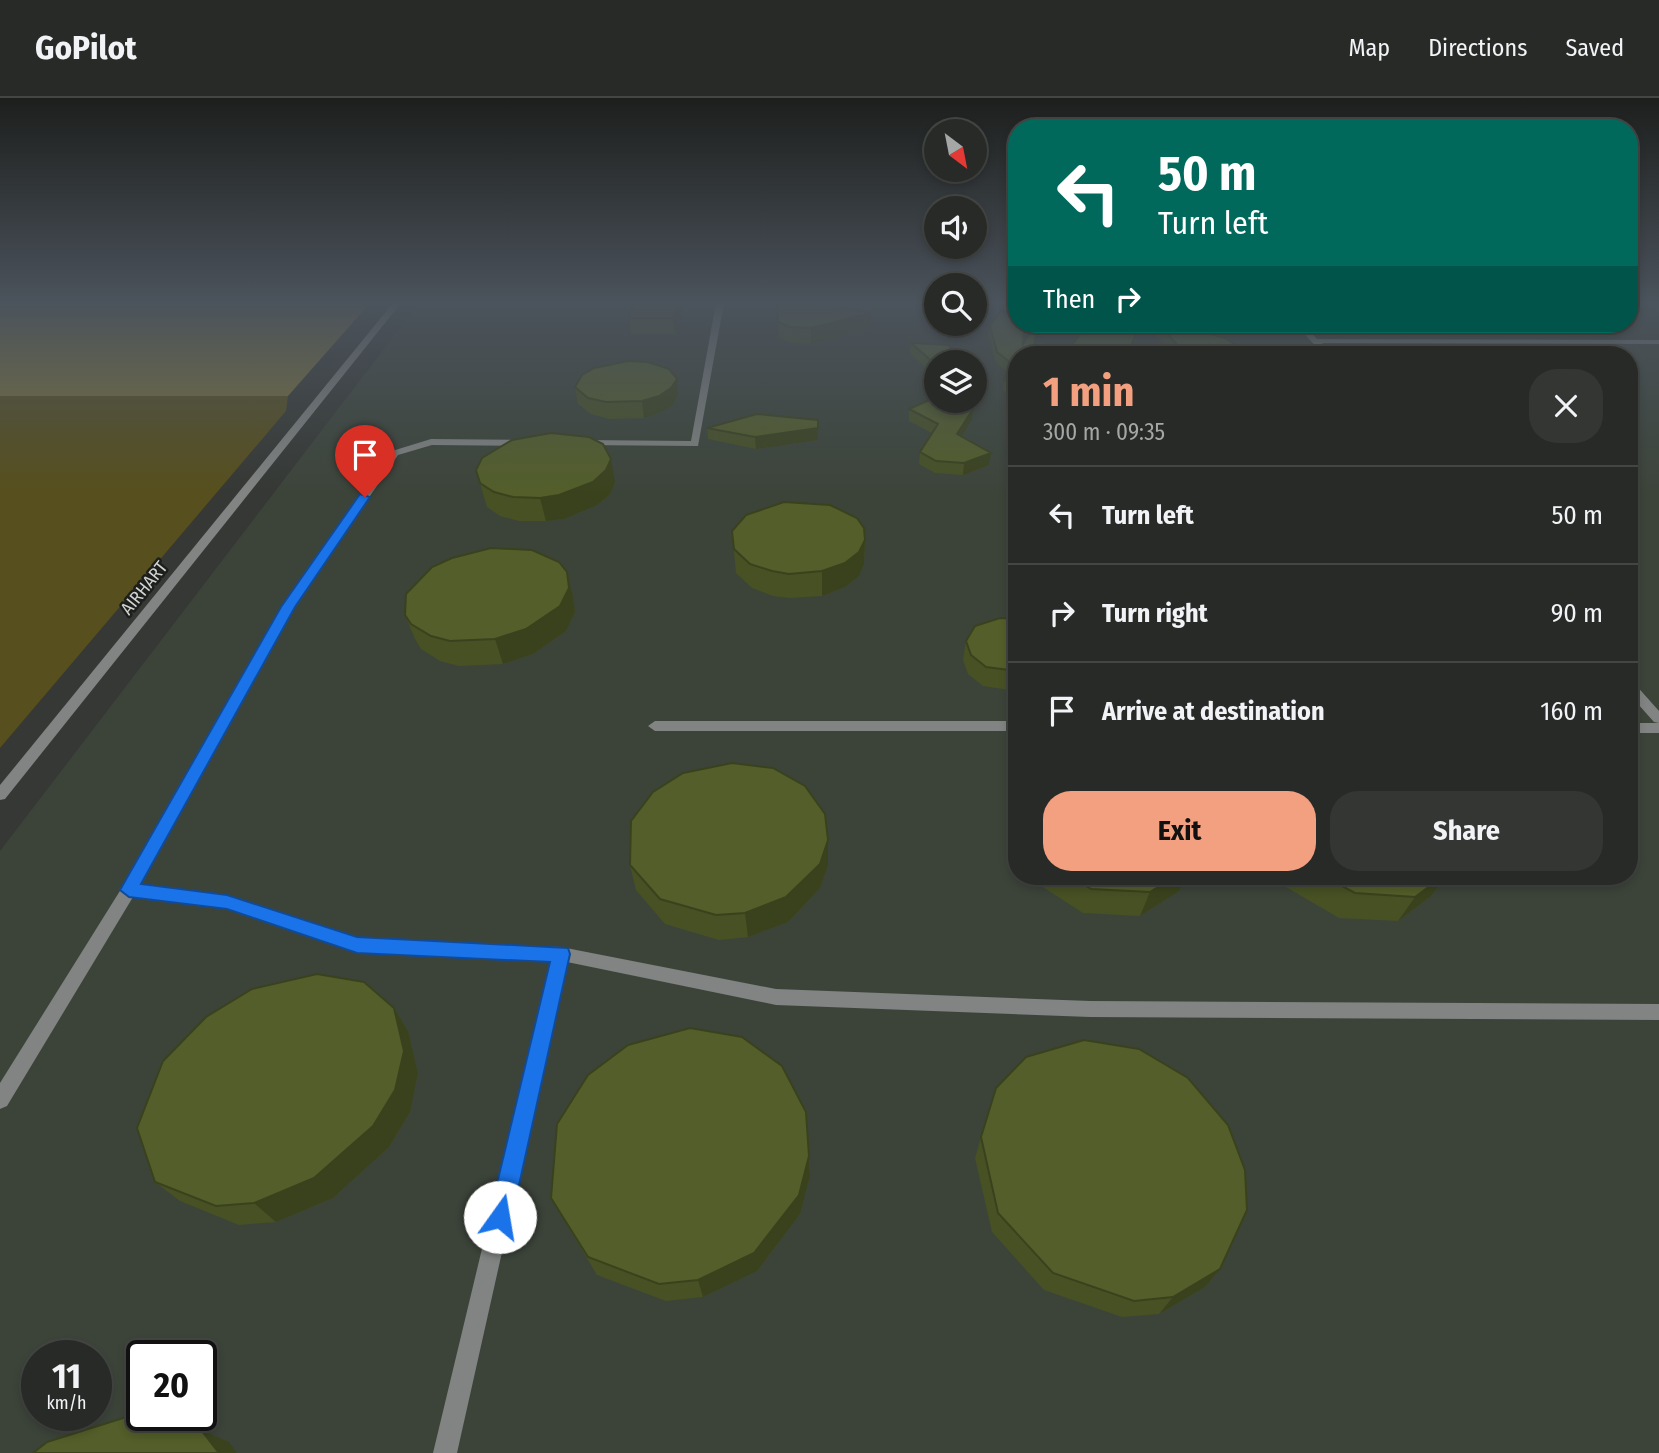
<!DOCTYPE html>
<meta charset="utf-8">
<style>
:root{--surface:#282a27;--page:#343633;--text:#f1f3f6;--muted:#a5a7a7;--line:#444644;--accent:#f2a07f}
body{margin:0;font-family:"Fira Sans Condensed",sans-serif;background:var(--page);color:var(--text);height:100vh;display:flex;flex-direction:column;font-size:26px;white-space:nowrap}
*{box-sizing:border-box;margin:0}
p{font-size:23px;color:var(--muted)}
.icon{flex:none;width:38px;height:38px;fill:none;stroke:currentColor;stroke-width:2;stroke-linecap:round;stroke-linejoin:round}
.map{position:relative;flex:1;overflow:hidden}
.sheet{position:absolute;left:1008px;top:248px;width:630px;height:539px;display:flex;flex-direction:column;background:var(--surface);border-radius:28px;box-shadow:0 4px 10px #0003,0 0 0 2px var(--line)}
.sheet>*{flex:none}
.top-card{position:absolute;left:1008px;top:21px;width:630px;height:214px;border-radius:28px;box-shadow:0 4px 10px #0003,0 0 0 2px var(--line);background:#00695c;color:#fff;overflow:hidden}
.needle{width:46px;rotate:148deg}
.controls{position:absolute;left:924px;top:21px;display:grid;gap:14px}
.controls a{display:grid;place-items:center;width:63px;height:63px;border-radius:50%;background:var(--surface);box-shadow:0 4px 10px #0003,0 0 0 2px var(--line);font-size:35px}
.speed{position:absolute;left:21px;top:1242px;display:flex;gap:14px;font-size:35px;font-weight:700;text-align:center}
.speed>*{display:grid;place-content:center;width:91px;height:91px;border-radius:50%;background:var(--surface);box-shadow:0 4px 10px #0003,0 0 0 2px var(--line);line-height:1}
.speed small{font-size:18px;font-weight:400}
.speed .limit{border:4px solid #111;border-radius:10px;background:#fff;color:#111}
.pin{position:absolute;display:grid;place-items:center;width:60px;height:60px;color:#fff;margin:-72px -30px;border-radius:50% 50% 50% 0;rotate:-45deg;box-shadow:0 0 7px #0007}
.pin .icon{rotate:45deg}
.me{position:absolute;width:77px;margin:-38px;rotate:13deg;stroke-linejoin:round;filter:drop-shadow(0 0 5px #0008)}
.turn{display:flex;align-items:center;gap:24px;height:147px;padding:0 35px;font-size:32px}
.turn .icon{width:91px;height:91px;stroke-width:2.5}
.turn b{display:block;font-size:49px;line-height:60px}
.then{display:flex;align-items:center;height:66px;padding:0 35px;background:#0003;gap:14px;font-size:26px}
.round{display:grid;place-items:center;flex:none;width:74px;height:74px;border-radius:28px;background:var(--page)}
.summary{display:flex;align-items:center;justify-content:space-between;height:119px;padding:0 35px}
h1{font-size:42px;font-weight:700;line-height:52px;color:var(--accent)}
.button{display:flex;gap:14px;margin-top:auto;padding:14px 35px}
.button a{flex:1;height:80px;border-radius:28px;background:var(--accent);color:#111;font-size:28px;font-weight:700;line-height:80px;text-align:center}
.button a+a{background:var(--page);color:var(--text)}
ul{padding:0;list-style:none}
li{display:flex;align-items:center;gap:21px;height:98px;padding:0 35px;border-top:2px solid var(--line)}
li div{flex:1}
li b{display:block;font-size:26px}
li em{font-style:normal}
header{display:flex;align-items:center;gap:42px;box-sizing:border-box;height:98px;padding:0 35px;background:var(--surface);border-bottom:2px solid var(--line)}
header strong{font-size:33px}
nav{display:flex;gap:38px;margin-inline-start:auto;font-size:24px}
.map>svg:first-child{display:block}
.built{fill:#3c443a;fill-rule:evenodd}
.green{fill:#574f1d}
.forest{fill:#7d743d}
.lines{fill:none;stroke-linecap:round;stroke-linejoin:round}
.service{fill:#818482;fill-rule:evenodd}
.tertiary{fill:#818482;fill-rule:evenodd}
.wall{fill:#475124}
.shaded-wall{fill:#3a421d}
.building{fill:#535e2a;stroke:#3a421d;stroke-width:2}
.route{fill:#1a73e8;stroke:#114b97;stroke-width:2}
.labels{text-anchor:middle;dominant-baseline:central;stroke-width:5;stroke-linejoin:round;paint-order:stroke}
.street-label{font-size:18px;fill:#d2d4d2;stroke:#1d1f1d}
</style>
<header>
<strong>GoPilot</strong>
<nav><a>Map</a><a>Directions</a><a>Saved</a></nav>
</header>
<div class="map">
<svg width="1659" height="1355" viewBox="0 0 1659 1355">
<rect width="100%" height="100%" fill="#353834"/>
<path class="built" d="M 419,205 L 936,205 L 936,226 L 975,226 L 975,205 L 1017,205 L 1017,226 L 1629,226 L 1629,205 L 1659,205 L 1659,1355 L 0,1355 L 0,753 ZM 1017,257 L 1629,257 L 1629,779 L 1017,779 ZM 936,264 L 975,264 L 975,303 L 936,303 ZM 37,1258 L 96,1258 L 96,1318 L 37,1318 ZM 142,1258 L 201,1258 L 201,1318 L 142,1318 Z"/>
<path class="green" d="M 0,298 L 288,298 L 286,313 L 0,650 Z"/>
<path class="forest" d="M 0,205 L 370,205 L 288,298 L 0,298 Z"/>
<g class="lines">
<path class="service" d="M 716,205 L 724,205 L 698,348 L 581,347 L 581,343 L 584,342 L 691,343 Z
M 1295,226 L 1303,226 L 1317,241 L 1659,242 L 1659,246 L 1322,245 L 1332,257 L 1324,257 Z
M 431,341 L 525,342 L 530,345 L 525,348 L 432,347 L 398,357 L 294,509 L 140,787 L 227,798 L 357,840 L 561,849 L 776,891 L 1090,903 L 1659,906 L 1659,922 L 1090,919 L 776,907 L 567,864 L 457,1355 L 433,1355 L 551,863 L 357,854 L 227,810 L 133,799 L 7,1008 L 0,1011 L 0,985 L 123,788 L 282,509 L 392,353 Z
M 1629,584 L 1634,585 L 1659,613 L 1659,635 L 1629,635 L 1629,625 L 1659,625 L 1654,624 L 1629,596 Z
M 655,623 L 1017,623 L 1017,633 L 655,633 L 648,628 Z"/>
<path class="tertiary" d="M 393,205 L 401,205 L 5,701 L 0,702 L 0,687 Z"/>
</g>
<path class="wall" d="M 684,205 L 675,236 L 631,236 L 629,220 Z
M 777,206 L 870,231 L 811,246 L 791,245 L 779,240 Z
M 1076,226 L 1140,226 L 1129,257 L 1070,257 L 1071,248 L 1082,234 Z
M 1147,226 L 1195,226 L 1192,232 L 1232,257 L 1174,257 Z
M 990,228 L 1017,257 L 1017,329 L 1008,325 L 1010,313 L 1016,302 L 1003,292 L 1004,281 L 1008,274 L 996,265 L 989,239 Z
M 911,245 L 949,247 L 960,303 L 968,308 L 962,303 L 972,303 L 971,309 L 972,322 L 962,339 L 991,355 L 989,367 L 963,377 L 935,375 L 919,366 L 920,354 L 932,335 L 909,323 L 909,311 L 929,303 L 926,290 L 927,279 L 931,274 L 910,256 Z
M 677,281 L 678,297 L 673,307 L 661,314 L 644,320 L 609,321 L 591,316 L 578,306 L 575,289 Z
M 707,330 L 818,342 L 756,351 L 708,341 Z
M 476,372 L 615,384 L 610,396 L 597,407 L 564,421 L 546,423 L 519,423 L 500,418 L 487,409 Z
M 732,433 L 865,442 L 864,466 L 859,478 L 845,489 L 822,498 L 790,500 L 773,498 L 752,490 L 736,475 Z
M 567,474 L 573,499 L 575,514 L 566,533 L 533,556 L 503,566 L 459,568 L 440,563 L 421,551 L 415,541 L 405,517 Z
M 1017,521 L 1017,593 L 983,588 L 968,576 L 963,562 L 966,543 Z
M 828,742 L 828,767 L 820,790 L 788,824 L 748,839 L 719,842 L 665,826 L 636,792 L 630,767 Z
M 1031,779 L 1186,779 L 1179,793 L 1140,818 L 1083,815 L 1032,782 Z
M 1276,779 L 1445,779 L 1431,798 L 1398,823 L 1339,820 L 1281,786 Z
M 394,910 L 408,933 L 418,975 L 410,1014 L 389,1049 L 333,1100 L 276,1124 L 239,1127 L 180,1103 L 155,1084 Z
M 981,1039 L 1220,1171 L 1205,1189 L 1159,1216 L 1122,1219 L 1044,1192 L 992,1134 L 975,1060 Z
M 809,1058 L 810,1078 L 800,1116 L 757,1173 L 703,1199 L 666,1203 L 597,1177 L 551,1100 Z"/>
<path class="shaded-wall" d="M 678,205 L 684,205 L 675,236 L 673,220 Z
M 871,215 L 870,231 L 811,246 L 811,230 Z
M 1139,226 L 1140,226 L 1130,257 L 1128,257 Z
M 677,281 L 678,297 L 673,307 L 661,314 L 644,320 L 642,303 Z
M 973,311 L 972,322 L 956,348 L 957,336 Z
M 818,330 L 818,342 L 756,351 L 755,339 Z
M 991,355 L 989,367 L 963,377 L 964,365 Z
M 611,361 L 615,384 L 610,396 L 597,407 L 564,421 L 546,423 L 540,400 Z
M 865,442 L 864,466 L 859,478 L 845,489 L 822,498 L 822,473 Z
M 567,474 L 573,499 L 575,514 L 566,533 L 533,556 L 503,566 L 495,541 Z
M 828,742 L 828,767 L 820,790 L 788,824 L 748,839 L 745,815 Z
M 1174,779 L 1186,779 L 1179,793 L 1140,818 L 1150,794 Z
M 1442,779 L 1445,779 L 1431,798 L 1398,823 L 1415,799 Z
M 394,910 L 408,933 L 418,975 L 410,1014 L 389,1049 L 333,1100 L 276,1124 L 254,1105 Z
M 809,1058 L 810,1078 L 800,1116 L 757,1173 L 703,1199 L 698,1182 Z
M 1220,1171 L 1205,1189 L 1159,1216 L 1173,1199 Z
M 201,1332 L 229,1344 L 237,1355 L 219,1355 Z"/>
<path class="building" d="M 634,205 L 678,205 L 673,220 L 629,220 Z
M 784,205 L 822,205 L 871,215 L 811,230 L 790,229 L 778,224 L 777,206 Z
M 1001,212 L 1017,224 L 1017,226 L 1020,226 L 1024,229 L 1023,246 L 1036,226 L 1037,226 L 1033,257 L 1017,257 L 1017,291 L 1004,281 L 1012,266 L 997,254 L 990,228 Z
M 1086,226 L 1139,226 L 1128,257 L 1091,257 L 1071,248 L 1087,228 Z
M 1158,226 L 1193,226 L 1191,231 L 1225,240 L 1234,246 L 1232,257 L 1194,257 L 1182,252 Z
M 911,245 L 949,247 L 957,264 L 936,264 L 936,303 L 959,303 L 973,311 L 957,336 L 991,355 L 964,365 L 936,363 L 920,354 L 938,326 L 909,311 L 932,301 L 927,279 L 936,267 Z
M 628,263 L 648,264 L 669,271 L 677,281 L 671,290 L 659,298 L 642,303 L 606,304 L 588,300 L 575,289 L 582,277 L 594,270 Z
M 1017,300 L 1017,317 L 1010,313 Z
M 757,316 L 818,322 L 818,330 L 755,339 L 707,330 Z
M 551,335 L 589,339 L 603,346 L 611,361 L 606,372 L 593,384 L 559,397 L 540,400 L 513,399 L 494,394 L 480,385 L 476,372 L 482,360 L 512,342 Z
M 784,404 L 830,407 L 857,420 L 864,430 L 865,442 L 859,454 L 845,465 L 822,473 L 789,476 L 772,473 L 750,466 L 734,451 L 732,433 L 746,417 Z
M 491,450 L 532,452 L 559,464 L 567,474 L 569,490 L 560,508 L 526,531 L 495,541 L 450,543 L 431,538 L 411,526 L 405,517 L 406,496 L 432,469 L 452,460 Z
M 1000,520 L 1017,521 L 1017,573 L 986,569 L 971,557 L 966,543 L 975,528 Z
M 732,665 L 773,670 L 805,688 L 825,716 L 828,742 L 820,766 L 786,799 L 745,815 L 716,817 L 660,801 L 630,767 L 631,723 L 653,694 L 683,675 Z
M 1072,779 L 1174,779 L 1150,794 L 1091,791 Z
M 1325,779 L 1442,779 L 1415,799 L 1355,795 Z
M 317,876 L 364,884 L 394,910 L 404,953 L 395,992 L 373,1028 L 314,1080 L 254,1105 L 216,1108 L 155,1084 L 137,1030 L 163,963 L 206,919 L 252,891 Z
M 690,930 L 742,939 L 782,968 L 806,1014 L 809,1058 L 799,1097 L 754,1155 L 698,1182 L 659,1186 L 588,1159 L 551,1100 L 557,1026 L 588,977 L 628,947 Z
M 1084,942 L 1139,951 L 1188,980 L 1228,1027 L 1245,1072 L 1247,1112 L 1220,1171 L 1173,1199 L 1134,1203 L 1053,1175 L 998,1115 L 981,1039 L 996,990 L 1026,959 Z
M 139,1315 L 142,1316 L 142,1318 L 148,1318 L 201,1332 L 219,1355 L 33,1355 L 47,1344 Z"/>
<linearGradient id="sky" x2="0" y2="1"><stop stop-color="#1d1f1d"/><stop offset="0.52" stop-color="#4b535c"/><stop offset="1" stop-color="#4b535c" stop-opacity="0"/></linearGradient>
<rect width="1659" height="394" fill="url(#sky)"/>
<path class="route" d="M 360,396 L 370,399 L 295,509 L 141,786 L 227,797 L 357,839 L 568,850 L 570,856 L 512,1119 L 508,1127 L 500,1130 L 492,1127 L 489,1119 L 550,864 L 357,855 L 227,811 L 129,799 L 120,792 L 281,509 Z"/>
<g class="labels">
<g class="street-label">
<text transform="translate(144 490) rotate(-51)">AIRHART</text>
</g>
</g>
</svg>
<div class="controls">
<a><svg class="needle" viewBox="-14 -14 28 28"><path d="M0-13l5 13h-10z" fill="#e53935"/><path d="M0 13l5-13h-10z" fill="#a5a7a7"/></svg></a>
<a><svg class="icon" aria-label="sound" viewBox="0 0 24 24"><path d="M4 9h4l5-4v14l-5-4H4zM17 9q2 3 0 6"/></svg></a>
<a><svg class="icon" aria-label="search" viewBox="0 0 24 24"><circle cx="10" cy="10" r="6"/><path d="M15 15l6 6"/></svg></a>
<a><svg class="icon" aria-label="layers" viewBox="0 0 24 24"><path d="M12 4l9 5-9 5-9-5zM3 14l9 5 9-5"/></svg></a>
</div>
<div class="speed"><div>11<small>km/h</small></div><div class="limit">20</div></div>
<div class="pin" style="left:365px;top:399px;background:#d93025"><svg class="icon" aria-label="arrive" viewBox="0 0 24 24"><path d="M6 21V4h12l-3 4 3 4H6"/></svg></div>
<svg class="me" style="left:500px;top:1119px" viewBox="-20 -20 40 40"><circle r="19" fill="#fff"/><path d="M0-13L10 11 0 6-10 11z" fill="#1a73e8"/></svg>
<div class="top-card">
<div class="turn"><svg class="icon" aria-label="left" viewBox="0 0 24 24"><path d="M17 20v-9H6M10 6l-5 5 5 5"/></svg><div><b>50 m</b>Turn left</div></div>
<div class="then">Then<svg class="icon" aria-label="right" viewBox="0 0 24 24"><path d="M7 20v-9h11M14 6l5 5-5 5"/></svg></div>
</div>
<section class="sheet">
<div class="summary"><div><h1>1 min</h1><p>300 m · 09:35</p></div><a class="round"><svg class="icon" aria-label="close" viewBox="0 0 24 24"><path d="M6 6l12 12M18 6L6 18"/></svg></a></div>
<ul>
<li><svg class="icon" aria-label="left" viewBox="0 0 24 24"><path d="M17 20v-9H6M10 6l-5 5 5 5"/></svg><div><b>Turn left</b></div><em>50 m</em></li>
<li><svg class="icon" aria-label="right" viewBox="0 0 24 24"><path d="M7 20v-9h11M14 6l5 5-5 5"/></svg><div><b>Turn right</b></div><em>90 m</em></li>
<li><svg class="icon" aria-label="arrive" viewBox="0 0 24 24"><path d="M6 21V4h12l-3 4 3 4H6"/></svg><div><b>Arrive at destination</b></div><em>160 m</em></li>
</ul>
<div class="button"><a>Exit</a><a>Share</a></div>
</section>
</div>
